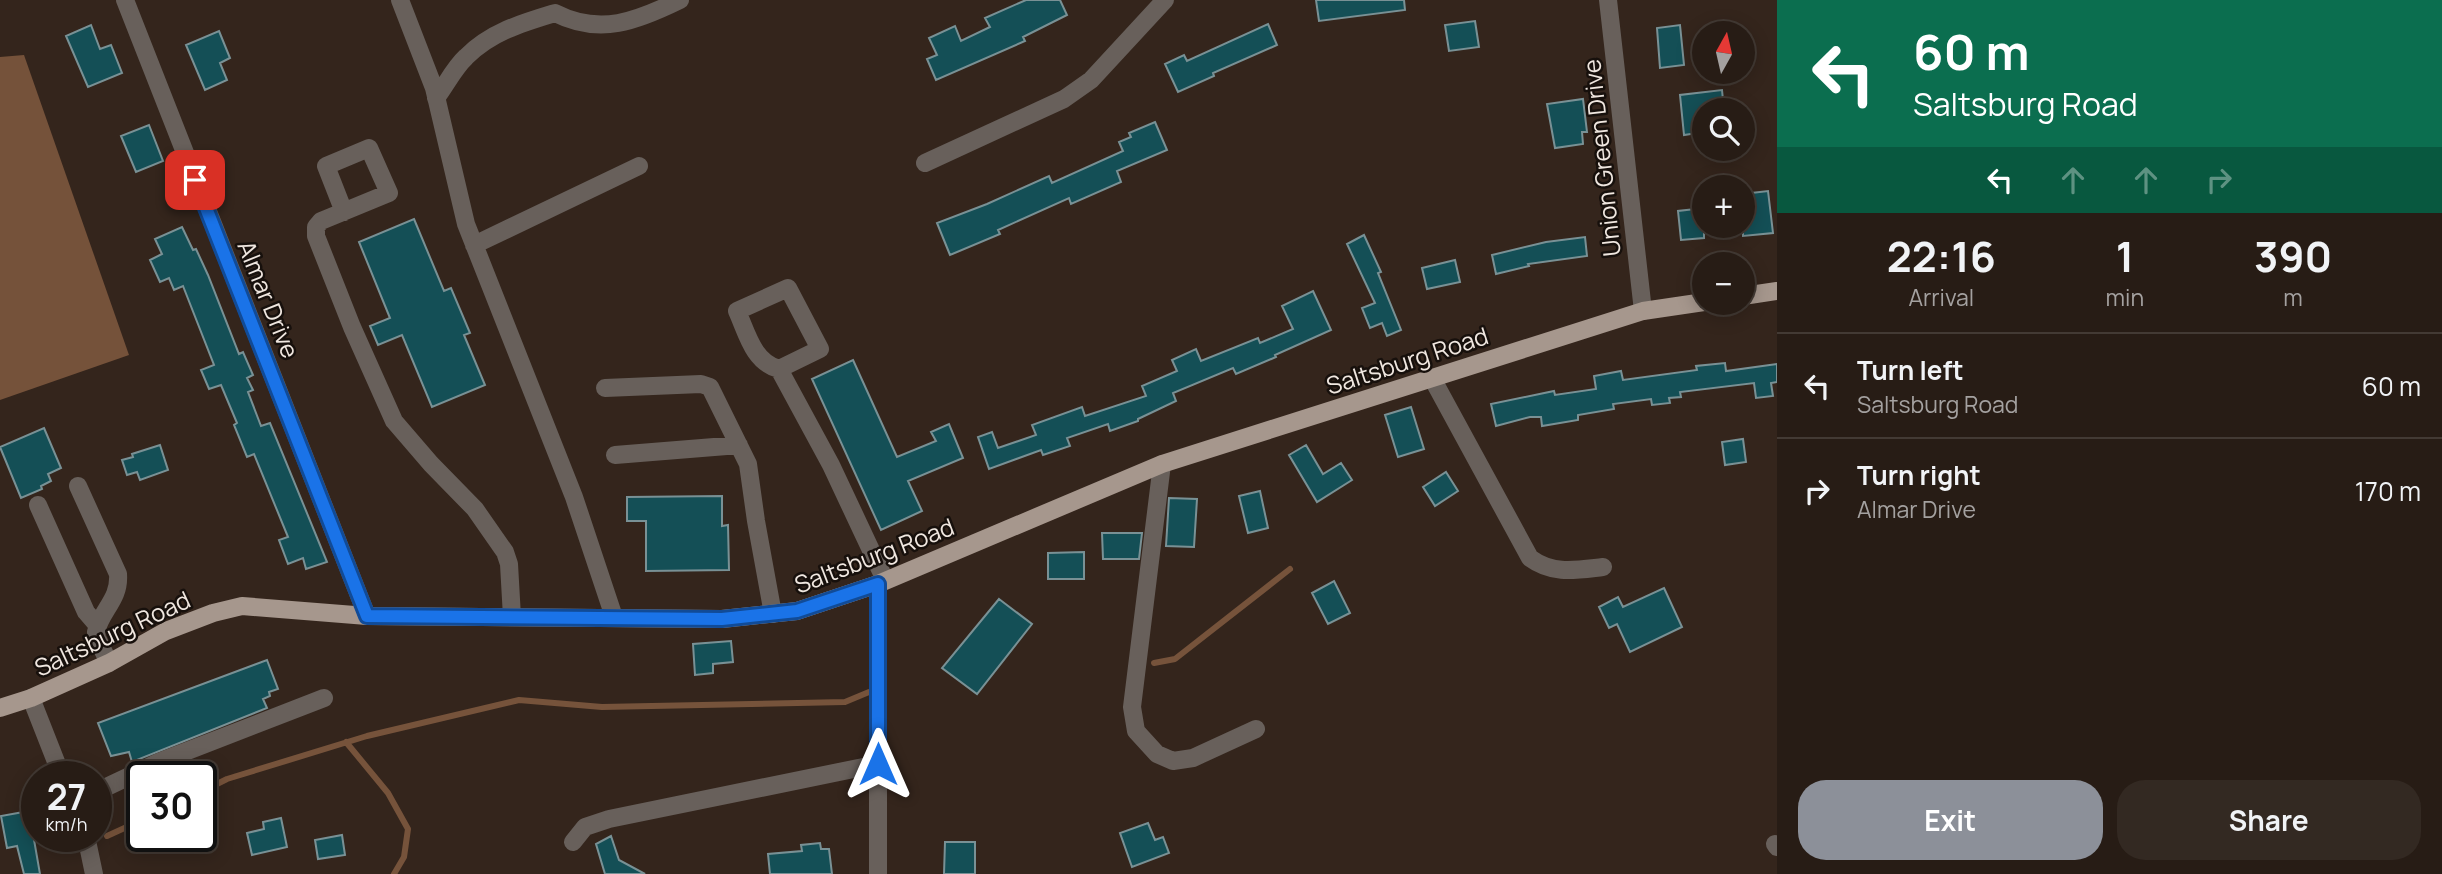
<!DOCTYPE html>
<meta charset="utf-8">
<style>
:root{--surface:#271c15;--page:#332922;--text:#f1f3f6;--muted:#a4a1a0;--line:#433a34;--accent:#8c9099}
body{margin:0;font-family:Manrope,sans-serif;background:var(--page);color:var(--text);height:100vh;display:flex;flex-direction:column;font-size:26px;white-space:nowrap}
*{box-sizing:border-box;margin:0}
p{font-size:23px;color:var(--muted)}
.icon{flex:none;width:38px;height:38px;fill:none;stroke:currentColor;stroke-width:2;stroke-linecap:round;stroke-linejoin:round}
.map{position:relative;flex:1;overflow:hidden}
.details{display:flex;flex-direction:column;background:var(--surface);width:665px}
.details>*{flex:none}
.guide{background:#0b6e4f;color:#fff;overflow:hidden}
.needle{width:46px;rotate:8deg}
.fabs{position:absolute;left:1692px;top:21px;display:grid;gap:14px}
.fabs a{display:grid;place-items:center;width:63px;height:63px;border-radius:50%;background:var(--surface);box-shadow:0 4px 18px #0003,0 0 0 2px var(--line);font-size:35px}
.speed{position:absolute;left:21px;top:761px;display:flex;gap:14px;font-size:35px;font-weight:700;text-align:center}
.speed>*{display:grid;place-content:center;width:91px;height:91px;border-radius:50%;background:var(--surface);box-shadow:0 4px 18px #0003,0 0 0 2px var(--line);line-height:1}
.speed small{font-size:18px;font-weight:400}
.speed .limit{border:4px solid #111;border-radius:10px;background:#fff;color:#111}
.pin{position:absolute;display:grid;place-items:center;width:60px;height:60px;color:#fff;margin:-30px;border-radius:14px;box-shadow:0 4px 10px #0006}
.me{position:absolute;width:77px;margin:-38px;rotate:0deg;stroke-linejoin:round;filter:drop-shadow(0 0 5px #0008)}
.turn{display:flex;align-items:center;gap:24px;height:147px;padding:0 21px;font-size:32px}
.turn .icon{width:91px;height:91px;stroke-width:2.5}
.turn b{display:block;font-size:49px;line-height:60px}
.lanes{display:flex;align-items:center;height:66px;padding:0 21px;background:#0003;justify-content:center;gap:35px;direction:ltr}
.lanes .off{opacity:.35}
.eta{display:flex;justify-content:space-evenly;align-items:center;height:119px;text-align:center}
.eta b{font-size:42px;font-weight:700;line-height:49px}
.button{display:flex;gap:14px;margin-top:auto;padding:14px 21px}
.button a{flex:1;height:80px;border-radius:28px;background:var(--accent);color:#fff;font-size:28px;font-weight:700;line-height:80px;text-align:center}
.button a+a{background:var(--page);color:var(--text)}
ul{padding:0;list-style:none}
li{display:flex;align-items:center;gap:21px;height:105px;padding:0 21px;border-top:2px solid var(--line)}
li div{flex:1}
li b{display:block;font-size:26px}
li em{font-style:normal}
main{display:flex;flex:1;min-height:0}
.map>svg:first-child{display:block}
.forest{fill:#75523a}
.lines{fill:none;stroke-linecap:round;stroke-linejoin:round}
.stream{stroke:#76533b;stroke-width:6}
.building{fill:#144f56;stroke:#799195;stroke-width:2}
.minor{stroke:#68605b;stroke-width:18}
.major{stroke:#a6978d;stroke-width:18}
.route-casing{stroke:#114b97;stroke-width:18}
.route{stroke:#1a73e8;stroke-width:12}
.labels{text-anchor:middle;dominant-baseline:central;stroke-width:5;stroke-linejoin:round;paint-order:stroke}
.street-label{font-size:24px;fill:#f0e7e0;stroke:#17100c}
</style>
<main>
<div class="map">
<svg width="1777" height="874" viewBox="0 0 1777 874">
<rect width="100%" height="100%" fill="#34251c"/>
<path class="forest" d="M 24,55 L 129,355 L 0,400 L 0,57 Z"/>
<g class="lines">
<path class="stream" d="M 1154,663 L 1175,659 L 1290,569
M 346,742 L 388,793 L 408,829 L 404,857 L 394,874
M 201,792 L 227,779 L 367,736 L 519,700 L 602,707 L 845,702 L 869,692
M 107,836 L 142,820"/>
</g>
<path class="building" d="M 1026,0 L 1060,0 L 1067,15 L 1023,37 L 1025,41 L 936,80 L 927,59 L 937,55 L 929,38 L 955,26 L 961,41 L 990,27 L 985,18 Z
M 1316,0 L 1404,0 L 1405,10 L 1319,21 Z
M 1475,21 L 1479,47 L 1449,51 L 1445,25 Z
M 1268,24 L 1277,45 L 1213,73 L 1214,76 L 1178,92 L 1165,64 L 1184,55 L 1187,61 Z
M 91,25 L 100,49 L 111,45 L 122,73 L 88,87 L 66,36 Z
M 1680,25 L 1684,65 L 1660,68 L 1657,28 Z
M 219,31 L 230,58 L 220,63 L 227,80 L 205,90 L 186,45 Z
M 1722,90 L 1724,110 L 1704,110 L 1704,132 L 1684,135 L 1680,95 Z
M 1583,99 L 1587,132 L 1582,132 L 1583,144 L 1555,148 L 1547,104 Z
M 1155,122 L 1167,150 L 1117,171 L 1121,182 L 1071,204 L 1069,198 L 998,230 L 1000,234 L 950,255 L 937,223 L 987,204 L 1049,176 L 1052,183 L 1123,151 L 1119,142 L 1131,137 L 1129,133 Z
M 149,125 L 163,161 L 136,172 L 121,136 Z
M 1768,191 L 1773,233 L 1743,236 L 1743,194 Z
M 1704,208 L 1704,238 L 1681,240 L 1678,211 Z
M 414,219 L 444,291 L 451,288 L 470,333 L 464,335 L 485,385 L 432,407 L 402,335 L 378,345 L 370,326 L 390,318 L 359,242 Z
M 182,227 L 193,250 L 196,249 L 208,275 L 239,354 L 243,352 L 253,375 L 247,378 L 253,390 L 248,392 L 261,426 L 270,423 L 327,562 L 306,569 L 303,558 L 288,564 L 279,540 L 288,537 L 254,454 L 247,457 L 234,425 L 237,423 L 221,385 L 209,389 L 201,370 L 214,365 L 183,286 L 174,290 L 169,278 L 160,282 L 150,260 L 162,254 L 155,239 Z
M 1364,235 L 1381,272 L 1378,273 L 1401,330 L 1387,336 L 1382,323 L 1370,328 L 1362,308 L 1375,303 L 1347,244 Z
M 1585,237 L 1587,256 L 1528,264 L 1529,266 L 1496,274 L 1492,255 L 1546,242 Z
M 1455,260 L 1460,282 L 1427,289 L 1422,268 Z
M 1313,291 L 1331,330 L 1275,355 L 1276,357 L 1236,374 L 1233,368 L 1173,393 L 1176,401 L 1138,419 L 1138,421 L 1110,431 L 1108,424 L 1067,438 L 1070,446 L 1043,455 L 1041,450 L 989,469 L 978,437 L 992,432 L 998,448 L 1036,435 L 1032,425 L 1082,407 L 1085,416 L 1146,396 L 1142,386 L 1177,371 L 1172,360 L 1196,349 L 1201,361 L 1258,338 L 1260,343 L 1293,329 L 1282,306 Z
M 853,360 L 897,457 L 936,441 L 931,432 L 949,424 L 963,458 L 908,481 L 922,511 L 881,530 L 812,379 Z
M 1725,363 L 1726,371 L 1777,364 L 1777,382 L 1771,383 L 1773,396 L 1756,398 L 1754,383 L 1680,392 L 1681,397 L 1669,398 L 1670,403 L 1652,405 L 1651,399 L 1613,404 L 1614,409 L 1578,415 L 1578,420 L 1542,426 L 1541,417 L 1530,417 L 1496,426 L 1491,404 L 1554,391 L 1555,395 L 1596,389 L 1594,376 L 1621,371 L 1623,380 L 1697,370 L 1696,366 Z
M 1411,407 L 1424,449 L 1398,457 L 1385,415 Z
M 44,428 L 61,468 L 48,474 L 51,481 L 41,486 L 42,489 L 21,498 L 0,447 Z
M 1743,439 L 1746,462 L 1725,465 L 1722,442 Z
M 160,445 L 168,470 L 140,480 L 137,472 L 127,475 L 122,460 L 133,457 L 132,454 Z
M 1306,445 L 1323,474 L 1341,463 L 1352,480 L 1317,502 L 1289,455 Z
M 1446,472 L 1458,491 L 1435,506 L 1423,487 Z
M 1260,491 L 1268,528 L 1248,533 L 1239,496 Z
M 722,496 L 722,526 L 728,525 L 729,570 L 646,571 L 646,521 L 627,521 L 627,497 Z
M 1169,498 L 1197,499 L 1194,547 L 1166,546 Z
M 1102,533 L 1142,533 L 1139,559 L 1103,559 Z
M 1084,552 L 1084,579 L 1048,579 L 1048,553 Z
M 1334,581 L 1350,613 L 1328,624 L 1312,593 Z
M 1664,588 L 1682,627 L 1630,652 L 1617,624 L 1609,628 L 1599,607 L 1618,597 L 1623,607 Z
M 999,599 L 1032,624 L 977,694 L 942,668 Z
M 731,641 L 733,662 L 713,664 L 713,673 L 695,675 L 693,644 Z
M 267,660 L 278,689 L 269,692 L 270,696 L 263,699 L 267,708 L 132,762 L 129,752 L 111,756 L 98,723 Z
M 29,811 L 40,874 L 24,874 L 17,846 L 7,848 L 1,816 Z
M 281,818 L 287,847 L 252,855 L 247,833 L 264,829 L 263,822 Z
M 1148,823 L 1155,840 L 1163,837 L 1169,853 L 1132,867 L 1120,833 Z
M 342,835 L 345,855 L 318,859 L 315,840 Z
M 611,836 L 619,860 L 645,874 L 605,874 L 596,844 Z
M 945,842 L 975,842 L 975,874 L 944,874 Z
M 820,843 L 821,849 L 829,849 L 832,874 L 770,874 L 768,854 L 802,851 L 801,845 Z"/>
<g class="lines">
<path class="minor" d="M 125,0 L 367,616
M 400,0 L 434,88 L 466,224 L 574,497 L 614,617
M 1608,0 L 1643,311
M 436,98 C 446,85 454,68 466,57 C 491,32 522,23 555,13 C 600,36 637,21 680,0
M 925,163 L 1064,99 L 1091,80 L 1165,0
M 344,212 L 326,166 L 369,148 L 389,193 L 321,221 L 316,227 L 316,236 L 352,327 L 394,421 L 431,464 L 475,509 L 505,552 L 509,564 L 512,617
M 474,245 L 639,166
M 779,369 L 820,349 L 788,288 L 737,311 C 747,333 753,362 779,369 L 831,465 L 885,580
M 1432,378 L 1530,558 C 1553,575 1576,570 1603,567
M 605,388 L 701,384 L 710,387 L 748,464 L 756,521 L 773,614
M 615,455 L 739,445
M 1162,464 L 1132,707 L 1136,731 L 1157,754 L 1173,761 L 1193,758 L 1256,729
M 78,486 L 118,574 C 120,600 101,610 96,632 L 97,638 L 109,663
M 38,505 L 86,612 L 98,626
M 31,698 L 62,777
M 96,792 L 159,762 L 324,698
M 86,836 L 94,874
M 573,842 L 585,827 L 609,819 L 878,764
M 1775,844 L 1777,847
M 878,874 L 878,584"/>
<path class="major" d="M 1743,296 L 1777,291
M 0,708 L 31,698 L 109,663 L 166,631 L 213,613 L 242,606 L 367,616 L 722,619 L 797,611 L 878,584 L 1162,464 L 1643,311 L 1704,302"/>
</g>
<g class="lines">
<g class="route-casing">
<path id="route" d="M 195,180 L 367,616 L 722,619 L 797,611 L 878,584 L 878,764"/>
</g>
<use href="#route" class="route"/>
</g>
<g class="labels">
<g class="street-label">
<text transform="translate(1601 158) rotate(-96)">Union Green Drive</text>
<text transform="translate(269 299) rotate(68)">Almar Drive</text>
<text transform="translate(1407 360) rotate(-18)">Saltsburg Road</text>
<text transform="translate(874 555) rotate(-21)">Saltsburg Road</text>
<text transform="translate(112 633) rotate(-25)">Saltsburg Road</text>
</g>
</g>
</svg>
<div class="fabs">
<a><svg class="needle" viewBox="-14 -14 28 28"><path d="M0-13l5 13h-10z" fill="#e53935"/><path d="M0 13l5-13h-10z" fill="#a4a1a0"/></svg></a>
<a><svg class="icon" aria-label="search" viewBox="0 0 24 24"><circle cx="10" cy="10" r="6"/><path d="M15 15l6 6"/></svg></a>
<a>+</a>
<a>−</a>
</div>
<div class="speed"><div>27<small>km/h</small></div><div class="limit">30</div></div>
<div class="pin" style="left:195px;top:180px;background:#d93025"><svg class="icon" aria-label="arrive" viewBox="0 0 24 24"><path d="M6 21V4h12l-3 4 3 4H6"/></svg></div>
<svg class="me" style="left:878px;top:764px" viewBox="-20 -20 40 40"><path d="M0-17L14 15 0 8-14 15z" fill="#1a73e8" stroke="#fff" stroke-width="4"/></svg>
</div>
<section class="details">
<div class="guide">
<div class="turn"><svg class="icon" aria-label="left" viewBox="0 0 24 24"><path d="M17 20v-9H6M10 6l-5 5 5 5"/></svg><div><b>60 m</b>Saltsburg Road</div></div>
<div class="lanes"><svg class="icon" aria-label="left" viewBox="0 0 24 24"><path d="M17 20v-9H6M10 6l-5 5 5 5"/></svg><svg class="icon off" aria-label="ahead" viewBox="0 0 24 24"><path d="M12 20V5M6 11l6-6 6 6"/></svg><svg class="icon off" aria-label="ahead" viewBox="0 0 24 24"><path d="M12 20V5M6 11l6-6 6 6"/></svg><svg class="icon off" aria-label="right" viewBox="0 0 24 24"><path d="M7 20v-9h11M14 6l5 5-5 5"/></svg></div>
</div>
<div class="eta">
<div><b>22:16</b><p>Arrival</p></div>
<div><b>1</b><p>min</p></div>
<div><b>390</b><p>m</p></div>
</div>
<ul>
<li><svg class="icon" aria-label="left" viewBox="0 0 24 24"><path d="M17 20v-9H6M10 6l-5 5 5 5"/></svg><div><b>Turn left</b><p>Saltsburg Road</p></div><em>60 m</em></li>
<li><svg class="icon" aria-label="right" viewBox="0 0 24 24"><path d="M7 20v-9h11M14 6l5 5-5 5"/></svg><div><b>Turn right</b><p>Almar Drive</p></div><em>170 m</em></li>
</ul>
<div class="button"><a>Exit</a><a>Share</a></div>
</section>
</main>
